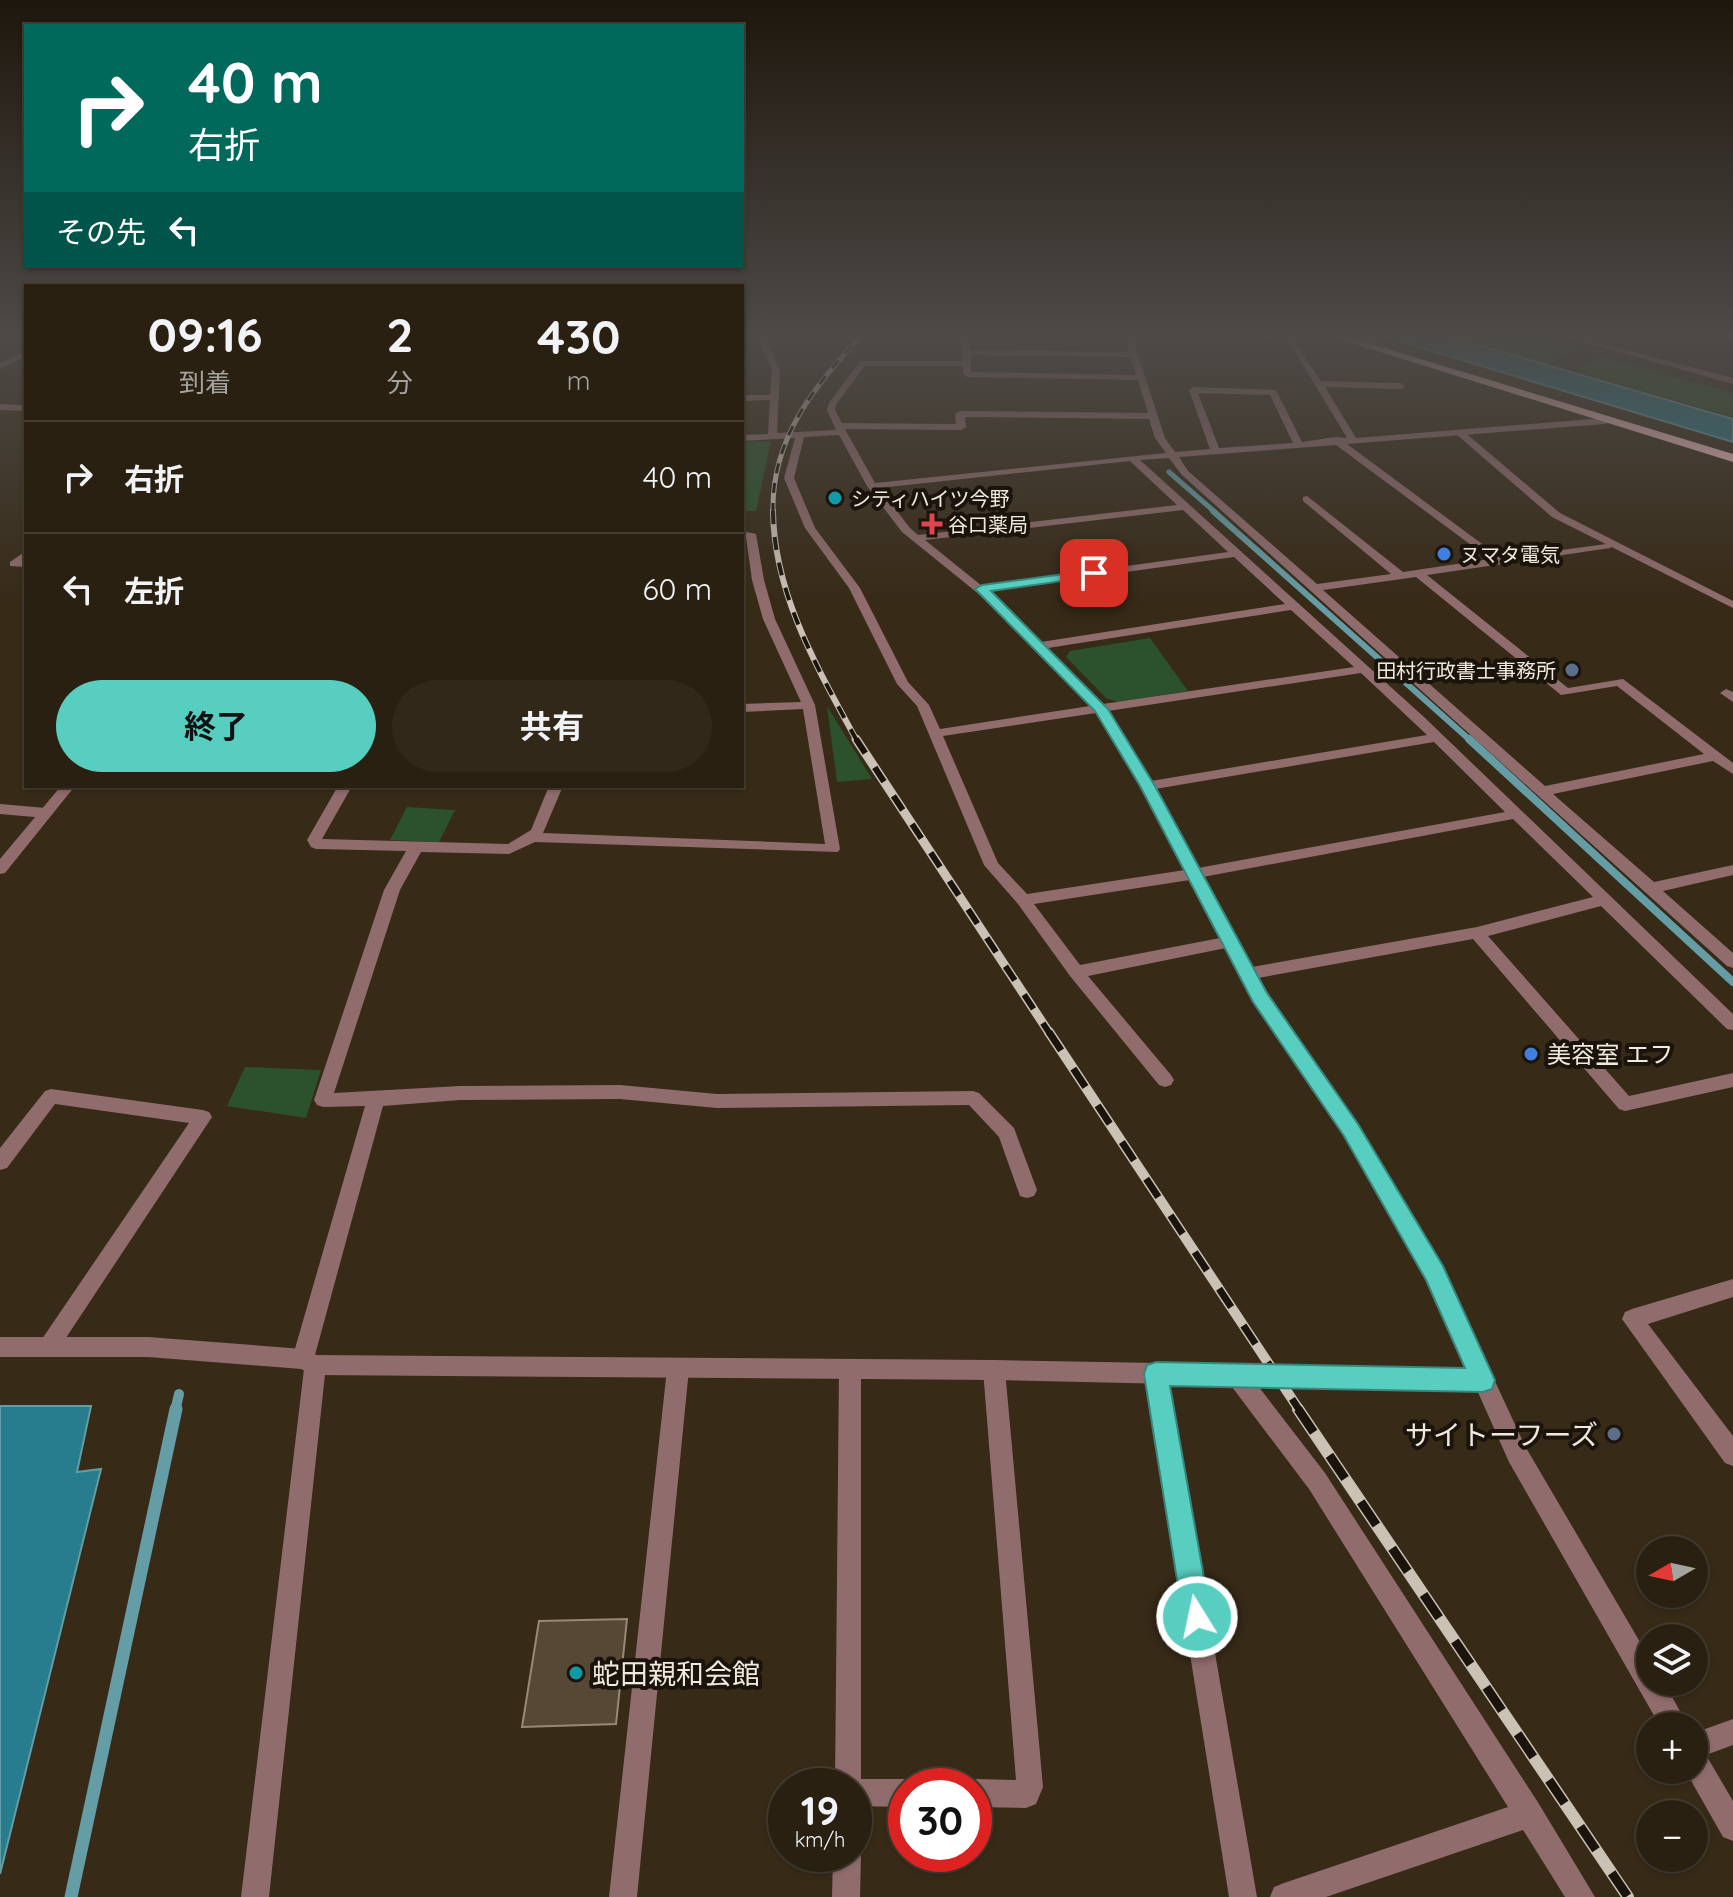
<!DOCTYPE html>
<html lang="ja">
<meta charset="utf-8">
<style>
:root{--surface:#292011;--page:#31281a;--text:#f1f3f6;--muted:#a5a39f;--line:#453e31;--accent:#58cec0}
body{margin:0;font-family:Quicksand,"Noto Sans JP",sans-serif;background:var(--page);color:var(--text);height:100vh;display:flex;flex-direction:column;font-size:30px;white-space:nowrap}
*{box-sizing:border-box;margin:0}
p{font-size:26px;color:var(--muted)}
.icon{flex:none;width:44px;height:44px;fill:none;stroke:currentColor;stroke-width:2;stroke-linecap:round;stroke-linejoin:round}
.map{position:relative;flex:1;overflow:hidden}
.panel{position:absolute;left:24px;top:284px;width:720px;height:504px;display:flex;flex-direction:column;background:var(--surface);border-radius:0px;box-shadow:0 2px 6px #0004,0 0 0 2px var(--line)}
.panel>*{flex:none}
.hud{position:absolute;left:24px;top:24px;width:720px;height:244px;border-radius:0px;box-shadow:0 2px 6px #0004,0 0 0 2px var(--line);background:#00695c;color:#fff;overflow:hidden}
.needle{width:52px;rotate:261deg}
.controls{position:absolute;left:1636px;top:1536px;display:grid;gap:16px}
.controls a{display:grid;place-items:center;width:72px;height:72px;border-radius:50%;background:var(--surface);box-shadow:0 2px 6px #0004,0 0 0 2px var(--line);font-size:40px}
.speed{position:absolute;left:768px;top:1768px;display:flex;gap:16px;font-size:40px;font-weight:700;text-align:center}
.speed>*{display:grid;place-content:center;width:104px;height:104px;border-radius:50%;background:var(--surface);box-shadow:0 2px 6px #0004,0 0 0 2px var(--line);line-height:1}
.speed small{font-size:20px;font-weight:400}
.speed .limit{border:12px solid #d22;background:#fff;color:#111}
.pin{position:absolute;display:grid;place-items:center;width:68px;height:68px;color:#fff;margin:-34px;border-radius:16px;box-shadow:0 4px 12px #0006}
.me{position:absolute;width:88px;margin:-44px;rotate:350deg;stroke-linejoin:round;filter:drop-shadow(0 0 6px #0008)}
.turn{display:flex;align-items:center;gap:28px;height:168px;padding:0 32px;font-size:36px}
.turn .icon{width:104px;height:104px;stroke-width:2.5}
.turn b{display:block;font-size:56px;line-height:68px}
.then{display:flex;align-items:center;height:76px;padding:0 32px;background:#0003;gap:16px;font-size:30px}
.eta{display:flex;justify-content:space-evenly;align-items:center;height:136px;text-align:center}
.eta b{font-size:48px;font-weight:700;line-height:56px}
.action{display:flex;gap:16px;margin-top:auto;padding:16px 32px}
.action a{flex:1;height:92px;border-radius:48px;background:var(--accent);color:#111;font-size:32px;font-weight:700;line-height:92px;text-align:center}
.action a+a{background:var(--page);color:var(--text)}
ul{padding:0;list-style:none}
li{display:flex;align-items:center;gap:24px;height:112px;padding:0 32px;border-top:2px solid var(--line)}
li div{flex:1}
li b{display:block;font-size:30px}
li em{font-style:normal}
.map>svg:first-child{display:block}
.green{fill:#2c522b}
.water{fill:#277c8d;stroke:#649da5;stroke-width:2}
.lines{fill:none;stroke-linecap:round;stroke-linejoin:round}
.stream-far4{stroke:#649da5;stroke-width:5}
.stream-far3{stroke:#649da5;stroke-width:6}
.stream-far2{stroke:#649da5;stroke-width:8}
.stream-far1{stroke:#649da5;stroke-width:10}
.stream{stroke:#649da5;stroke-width:13}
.building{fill:#564834;stroke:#988974;stroke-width:2}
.minor{fill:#906c6d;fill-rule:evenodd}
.tertiary{fill:#906c6d;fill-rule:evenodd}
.trunk{fill:#f6bfc2;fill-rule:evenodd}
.rail-far4-casing{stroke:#cbc2b5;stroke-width:5}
.rail-far3-casing{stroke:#cbc2b5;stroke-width:6}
.rail-far2-casing{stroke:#cbc2b5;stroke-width:9}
.rail-far1-casing{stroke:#cbc2b5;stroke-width:10}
.rail-casing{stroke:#cbc2b5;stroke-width:12}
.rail-far4{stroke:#1a140c;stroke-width:3;stroke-dasharray:10;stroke-linecap:butt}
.rail-far3{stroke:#1a140c;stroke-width:4;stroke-dasharray:13;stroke-linecap:butt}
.rail-far2{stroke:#1a140c;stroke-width:6;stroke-dasharray:17;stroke-linecap:butt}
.rail-far1{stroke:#1a140c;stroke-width:7;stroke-dasharray:22;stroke-linecap:butt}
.rail{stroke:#1a140c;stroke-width:9;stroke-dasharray:28;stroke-linecap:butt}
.route{fill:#58cec0;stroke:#39867d;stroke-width:2}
.culture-dot{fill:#0f9aa8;stroke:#1a140c;stroke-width:3}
.health-dot{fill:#e0444e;stroke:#1a140c;stroke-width:3}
.shop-dot{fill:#3f7fe0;stroke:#1a140c;stroke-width:3}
.service-dot{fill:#5c6f8a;stroke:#1a140c;stroke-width:3}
.labels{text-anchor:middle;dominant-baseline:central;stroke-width:8;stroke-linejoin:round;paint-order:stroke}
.far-poi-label{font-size:20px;fill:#f1e9dd;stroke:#1a140c;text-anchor:start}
.poi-label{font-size:24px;fill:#f1e9dd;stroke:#1a140c;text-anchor:start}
.near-poi-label{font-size:28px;fill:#f1e9dd;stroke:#1a140c;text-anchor:end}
</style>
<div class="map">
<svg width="1733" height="1897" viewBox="0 0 1733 1897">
<rect width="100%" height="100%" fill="#372a17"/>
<path class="green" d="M 1451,336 L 1533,336 L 1577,348 L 1548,364 Z
M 1601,356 L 1733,393 L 1733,417 L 1574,371 Z
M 771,441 L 756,511 L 742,511 L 742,442 Z
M 1150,638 L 1188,691 L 1118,702 L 1106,698 L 1066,657 L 1070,651 Z
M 827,706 L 872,779 L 837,782 Z
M 407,807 L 455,810 L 439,842 L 390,840 Z
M 245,1067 L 321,1070 L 306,1118 L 227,1106 Z"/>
<path class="water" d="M 1382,336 L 1447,336 L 1733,419 L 1733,442 Z
M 0,1406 L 91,1406 L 77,1472 L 101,1469 L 0,1874 Z"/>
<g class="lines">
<path class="stream-far4" d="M 1169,472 L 1216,513"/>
<path class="stream-far3" d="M 1213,511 L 1471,741"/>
<path class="stream-far2" d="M 1469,739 L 1733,982"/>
<path class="stream-far1" d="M 175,1411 L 179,1394"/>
<path class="stream" d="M 71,1897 L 176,1409"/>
</g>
<path class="building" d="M 627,1619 L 616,1724 L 522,1727 L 539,1621 Z"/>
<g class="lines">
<path class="minor" d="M 757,336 L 765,336 L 780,370 L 777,433 L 836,430 L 827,410 L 829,403 L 860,361 L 963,361 L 962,336 L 970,336 L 970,350 L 1129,352 L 1124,336 L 1132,336 L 1165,438 L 1175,452 L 1210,449 L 1189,390 L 1193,387 L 1276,390 L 1302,442 L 1335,437 L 1347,438 L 1288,340 L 1292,338 L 1321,381 L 1401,383 L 1405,386 L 1401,389 L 1325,387 L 1356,438 L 1605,418 L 1610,421 L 1605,424 L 1347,444 L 1501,558 L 1614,543 L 1615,545 L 1610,548 L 1427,575 L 1568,688 L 1623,679 L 1733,763 L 1733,774 L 1713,761 L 1553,794 L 1654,882 L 1733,865 L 1733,875 L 1663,891 L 1733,953 L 1733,968 L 1727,966 L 1182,475 L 1169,458 L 1140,460 L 1424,717 L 1733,1014 L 1733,1030 L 1727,1029 L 1601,906 L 1488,936 L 1629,1096 L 1733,1073 L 1733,1087 L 1625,1111 L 1619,1109 L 1473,939 L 1258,978 L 1357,1125 L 1442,1267 L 1525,1446 L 1650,1659 L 1650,1682 L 1664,1682 L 1688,1726 L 1660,1726 L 1509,1462 L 1428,1280 L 1345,1135 L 1254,1001 L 1226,948 L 1088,976 L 1171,1075 L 1174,1080 L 1171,1085 L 1165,1087 L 1159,1085 L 1070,976 L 1018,904 L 984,865 L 917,706 L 897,684 L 849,588 L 805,528 L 784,478 L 795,438 L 742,441 L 742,435 L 768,434 L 770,400 L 742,401 L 742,395 L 770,395 L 772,370 ZM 971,355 L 1131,357 L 1136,375 L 971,372 ZM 865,366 L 963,366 L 963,374 L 967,377 L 1138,380 L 1148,413 L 960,411 L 955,414 L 956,424 L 842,423 L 835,410 L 837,403 ZM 1198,393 L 1270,395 L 1293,443 L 1219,448 ZM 965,417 L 1149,419 L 1155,438 L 1166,453 L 875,483 L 845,429 L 961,430 L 966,427 ZM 839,435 L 867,486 L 902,532 L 996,608 L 1090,706 L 940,729 L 929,705 L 908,682 L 860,588 L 815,528 L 794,478 L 804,437 ZM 1336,445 L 1490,559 L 1403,572 L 1307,496 L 1303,497 L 1303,501 L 1391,574 L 1317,584 L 1188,471 L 1179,457 ZM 1130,461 L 1177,505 L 918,535 L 910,528 L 879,488 ZM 1183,510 L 1228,552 L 982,586 L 925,540 ZM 1234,557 L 1285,604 L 1041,642 L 989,591 ZM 1416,577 L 1561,695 L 1617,686 L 1704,754 L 1545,786 L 1323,590 ZM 1291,610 L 1354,667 L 1103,704 L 1048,648 ZM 1361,673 L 1427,735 L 1151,781 L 1108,711 ZM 1096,713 L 1140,786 L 1185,870 L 1027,894 L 998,863 L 943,736 ZM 1434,742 L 1505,812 L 1198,868 L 1155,789 ZM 1513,819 L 1593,897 L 1477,927 L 1252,967 L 1203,877 ZM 1190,880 L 1220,938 L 1080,965 L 1034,904 Z
M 1561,336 L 1573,336 L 1733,378 L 1733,384 Z
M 26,351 L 26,356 L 0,369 L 0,363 Z
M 0,404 L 26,405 L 26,411 L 0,410 Z
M 742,531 L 756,534 L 764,580 L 775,619 L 815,705 L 840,849 L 838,852 L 535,842 L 509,854 L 421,852 L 400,890 L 334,1093 L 460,1086 L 620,1085 L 717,1094 L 973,1091 L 979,1093 L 1014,1128 L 1037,1190 L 1034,1196 L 1027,1198 L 1020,1196 L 999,1137 L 969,1105 L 717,1108 L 620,1099 L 460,1100 L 383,1106 L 315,1355 L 323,1358 L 326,1365 L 269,1897 L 241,1897 L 304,1369 L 295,1366 L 292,1359 L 365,1106 L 323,1107 L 317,1105 L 314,1100 L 384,890 L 406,851 L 316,849 L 311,847 L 307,840 L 338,786 L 352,786 L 322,839 L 508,844 L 531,830 L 549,786 L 563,786 L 543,833 L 825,844 L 803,709 L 742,712 L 742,704 L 801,702 L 763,619 L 752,580 L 746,537 L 742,537 Z
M 26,551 L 26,567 L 10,566 L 10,562 Z
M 1726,689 L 1733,692 L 1733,702 L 1720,693 Z
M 0,804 L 46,808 L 53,813 L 46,818 L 0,814 Z
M 51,1089 L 203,1110 L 209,1112 L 212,1117 L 56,1353 L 49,1356 L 42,1353 L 38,1346 L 42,1339 L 189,1123 L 55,1104 L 7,1168 L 0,1170 L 0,1148 L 45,1091 Z
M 1733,1279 L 1733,1297 L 1648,1324 L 1733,1436 L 1733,1466 L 1725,1463 L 1622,1319 L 1625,1312 L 1632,1309 Z
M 678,1359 L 686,1362 L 689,1369 L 637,1897 L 609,1897 L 667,1369 L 670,1362 Z
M 850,1359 L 858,1362 L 861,1369 L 861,1779 L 906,1779 L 916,1783 L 917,1786 L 906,1786 L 906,1807 L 854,1806 L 854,1786 L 835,1786 L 839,1369 L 842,1362 Z
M 994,1360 L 1002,1363 L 1005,1370 L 1043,1787 L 1036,1804 L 1026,1808 L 974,1807 L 974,1786 L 963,1786 L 974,1779 L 1016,1780 L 983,1370 L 986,1363 Z
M 1156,1364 L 1164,1367 L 1167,1374 L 1257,1897 L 1229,1897 L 1145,1374 L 1148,1367 Z
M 1237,1366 L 1245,1369 L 1325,1473 L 1539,1804 L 1595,1897 L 1565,1897 L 1523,1830 L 1326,1897 L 1270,1897 L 1274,1887 L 1284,1883 L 1508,1807 L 1309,1489 L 1229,1383 L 1226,1376 L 1229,1369 Z
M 1733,1719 L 1733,1745 L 1706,1755 L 1733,1801 L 1733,1841 L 1723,1837 L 1685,1770 L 1694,1770 L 1694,1733 Z
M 854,1843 L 861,1854 L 860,1897 L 832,1897 L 833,1854 L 854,1854 Z"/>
<path class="tertiary" d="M 1381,336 L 1391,336 L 1368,348 L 1361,346 Z
M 1456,430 L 1462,430 L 1560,513 L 1733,601 L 1733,608 L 1552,517 L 1456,434 Z
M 61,786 L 75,786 L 5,873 L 0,874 L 0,859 Z
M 0,1337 L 148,1337 L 303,1349 L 316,1355 L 994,1360 L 1483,1369 L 1491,1373 L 1494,1380 L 1491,1387 L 1483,1391 L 994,1380 L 315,1375 L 301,1369 L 148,1357 L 0,1357 Z"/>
<path class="trunk" d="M 1329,336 L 1345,336 L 1733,454 L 1733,462 Z"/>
<g class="rail-far4-casing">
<path id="rail-far4" d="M 773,513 C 771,440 813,387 861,336"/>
</g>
<g class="rail-far3-casing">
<path id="rail-far3" d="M 773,511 C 774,595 818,669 857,741"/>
</g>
<g class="rail-far2-casing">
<path id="rail-far2" d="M 856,739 L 1050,1034"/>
</g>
<g class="rail-far1-casing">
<path id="rail-far1" d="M 1049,1032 L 1300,1411"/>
</g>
<g class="rail-casing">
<path id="rail" d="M 1298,1409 L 1628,1897"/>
</g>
<use href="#rail-far4" class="rail-far4"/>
<use href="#rail-far3" class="rail-far3"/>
<use href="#rail-far2" class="rail-far2"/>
<use href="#rail-far1" class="rail-far1"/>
<use href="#rail" class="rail"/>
</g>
<linearGradient id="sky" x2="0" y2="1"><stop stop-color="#1e170d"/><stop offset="0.56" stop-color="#4d4a47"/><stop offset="1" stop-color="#4d4a47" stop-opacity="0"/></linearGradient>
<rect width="1733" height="601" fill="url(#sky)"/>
<path class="route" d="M 1094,570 L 1099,571 L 1099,576 L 991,591 L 1108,709 L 1155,786 L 1267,993 L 1358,1124 L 1443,1266 L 1495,1380 L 1492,1389 L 1483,1392 L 1170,1386 L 1211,1617 L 1207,1627 L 1197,1631 L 1187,1627 L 1183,1617 L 1144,1374 L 1147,1365 L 1156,1362 L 1465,1368 L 1426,1280 L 1344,1136 L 1253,1002 L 1140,786 L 1095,711 L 975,589 L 982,585 Z"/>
<g class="culture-dot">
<circle cx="835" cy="498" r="8"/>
<circle cx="576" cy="1673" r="8"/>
</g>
<path class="health-dot" d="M928 512h8v8h8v8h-8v8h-8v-8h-8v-8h8z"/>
<g class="shop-dot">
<circle cx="1444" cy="554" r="8"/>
<circle cx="1531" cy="1054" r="8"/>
</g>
<g class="service-dot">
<circle cx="1572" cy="670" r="8"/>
<circle cx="1614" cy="1434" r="8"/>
</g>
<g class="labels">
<g class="far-poi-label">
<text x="851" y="498">シティハイツ今野</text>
<text x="948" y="524">谷口薬局</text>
<text x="1460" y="554">ヌマタ電気</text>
<text x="1556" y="670" text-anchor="end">田村行政書士事務所</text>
</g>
<g class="poi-label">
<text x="1547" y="1054">美容室 エフ</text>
</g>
<g class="near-poi-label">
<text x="1598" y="1434">サイトーフーズ</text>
<text x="592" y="1673" text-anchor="start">蛇田親和会館</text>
</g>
</g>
</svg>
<div class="controls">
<a><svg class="needle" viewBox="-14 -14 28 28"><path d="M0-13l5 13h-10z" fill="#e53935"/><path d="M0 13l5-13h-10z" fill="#a5a39f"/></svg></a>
<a><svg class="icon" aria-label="layers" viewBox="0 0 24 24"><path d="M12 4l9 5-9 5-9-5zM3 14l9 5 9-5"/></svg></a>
<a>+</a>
<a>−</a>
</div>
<div class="speed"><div>19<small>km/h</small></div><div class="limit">30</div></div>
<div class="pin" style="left:1094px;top:573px;background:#d93025"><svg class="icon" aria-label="arrive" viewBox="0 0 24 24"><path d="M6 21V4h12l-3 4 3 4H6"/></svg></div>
<svg class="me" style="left:1197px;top:1617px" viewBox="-20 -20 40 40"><circle r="17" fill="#58cec0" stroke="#fff" stroke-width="3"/><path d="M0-11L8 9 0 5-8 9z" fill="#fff"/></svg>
<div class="hud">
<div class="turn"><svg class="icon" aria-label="right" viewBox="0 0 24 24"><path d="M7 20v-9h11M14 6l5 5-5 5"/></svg><div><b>40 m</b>右折</div></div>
<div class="then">その先<svg class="icon" aria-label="left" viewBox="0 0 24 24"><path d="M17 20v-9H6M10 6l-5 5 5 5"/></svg></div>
</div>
<section class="panel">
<div class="eta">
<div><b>09:16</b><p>到着</p></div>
<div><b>2</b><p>分</p></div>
<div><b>430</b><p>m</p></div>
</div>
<ul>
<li><svg class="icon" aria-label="right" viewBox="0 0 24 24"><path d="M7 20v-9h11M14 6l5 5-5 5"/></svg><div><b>右折</b></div><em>40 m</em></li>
<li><svg class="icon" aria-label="left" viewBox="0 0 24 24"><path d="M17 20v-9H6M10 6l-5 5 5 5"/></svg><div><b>左折</b></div><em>60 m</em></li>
</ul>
<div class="action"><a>終了</a><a>共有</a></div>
</section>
</div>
